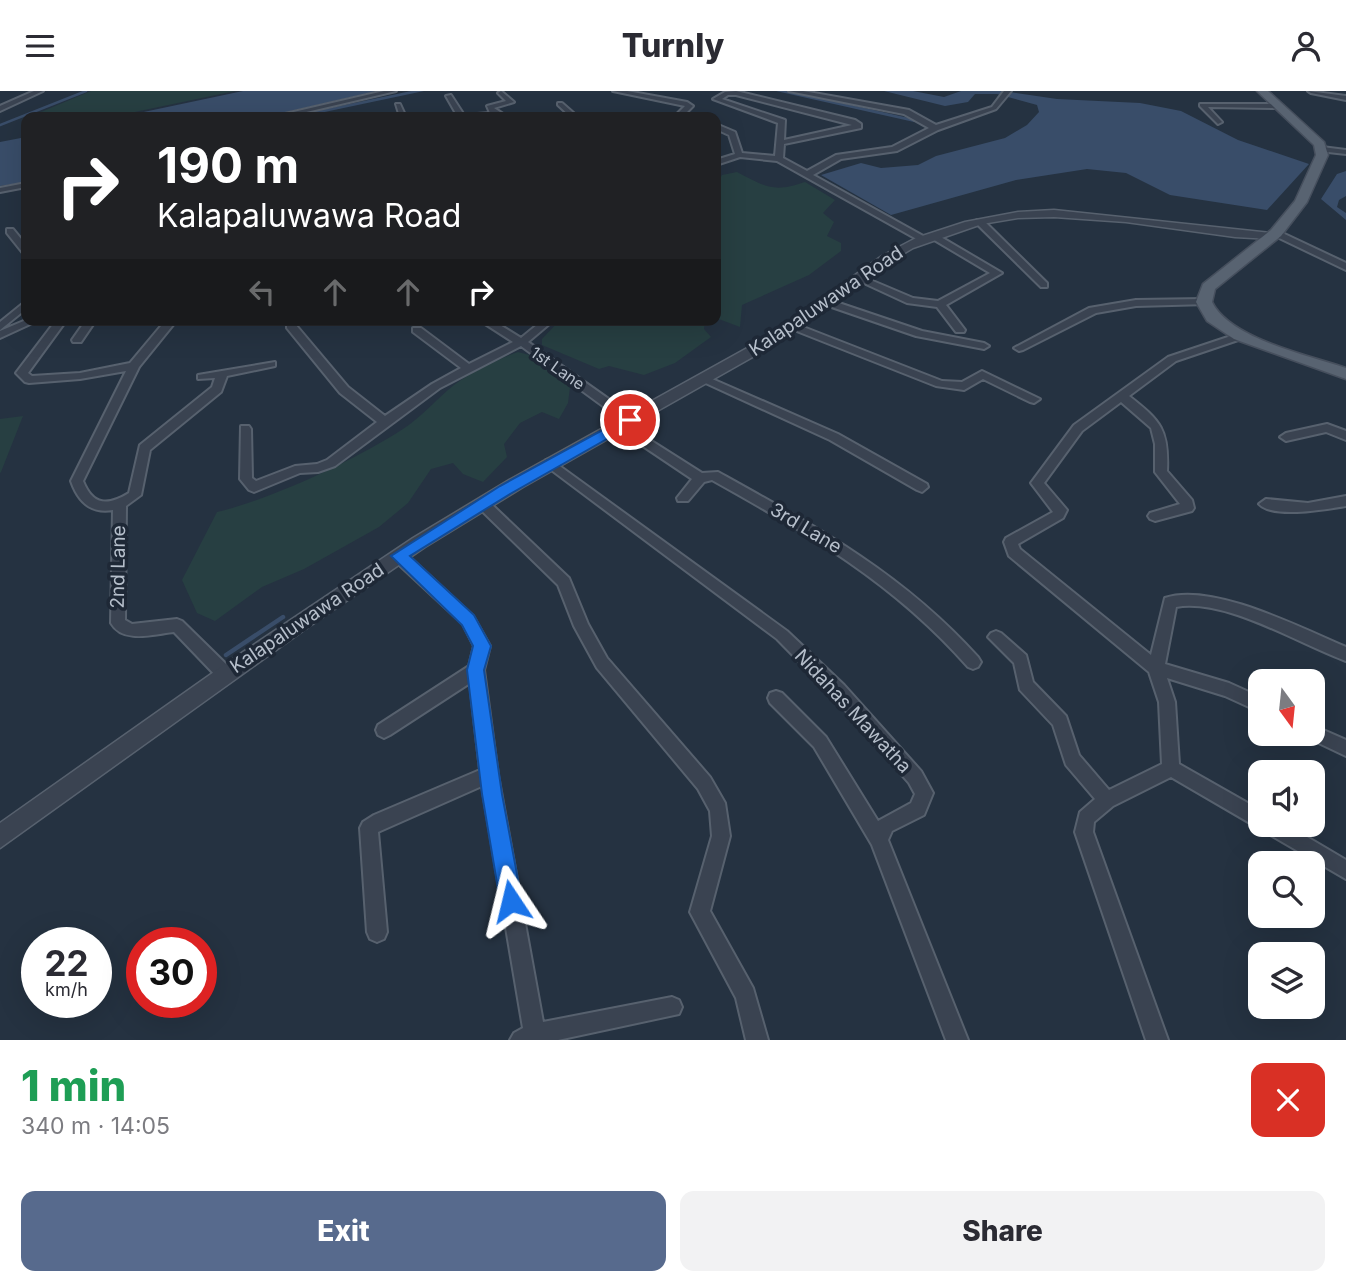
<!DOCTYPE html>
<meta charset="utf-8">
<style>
:root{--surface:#fff;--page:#f2f2f3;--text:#2b2b33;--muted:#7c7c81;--accent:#576a8d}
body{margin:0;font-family:Inter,sans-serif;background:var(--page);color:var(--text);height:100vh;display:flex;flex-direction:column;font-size:26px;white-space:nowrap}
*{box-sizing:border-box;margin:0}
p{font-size:23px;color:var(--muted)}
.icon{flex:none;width:38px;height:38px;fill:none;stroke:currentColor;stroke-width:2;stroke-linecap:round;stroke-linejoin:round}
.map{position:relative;height:949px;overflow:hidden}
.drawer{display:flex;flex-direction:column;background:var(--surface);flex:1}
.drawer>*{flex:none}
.guide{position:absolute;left:21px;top:21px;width:700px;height:214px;border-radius:14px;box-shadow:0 7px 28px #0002;background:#202124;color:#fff;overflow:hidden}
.needle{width:46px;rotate:165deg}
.controls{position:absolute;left:1248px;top:578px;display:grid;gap:14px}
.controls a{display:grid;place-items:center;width:77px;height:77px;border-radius:14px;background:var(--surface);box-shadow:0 7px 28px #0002;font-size:35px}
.speed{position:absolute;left:21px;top:836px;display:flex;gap:14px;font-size:35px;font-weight:700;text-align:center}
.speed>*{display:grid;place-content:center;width:91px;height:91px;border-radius:50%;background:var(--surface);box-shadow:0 7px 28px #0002;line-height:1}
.speed small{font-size:18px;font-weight:400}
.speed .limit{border:10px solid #d22;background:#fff;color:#111}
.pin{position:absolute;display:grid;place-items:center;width:60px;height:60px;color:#fff;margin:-30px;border:4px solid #fff;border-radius:50%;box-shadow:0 2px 7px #0007}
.me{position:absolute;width:77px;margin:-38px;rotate:350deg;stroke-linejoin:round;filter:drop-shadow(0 0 5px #0008)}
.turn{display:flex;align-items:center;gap:24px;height:147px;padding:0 21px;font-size:32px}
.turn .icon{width:91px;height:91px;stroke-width:2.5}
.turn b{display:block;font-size:49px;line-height:60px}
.lanes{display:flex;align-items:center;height:66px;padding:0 21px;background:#0003;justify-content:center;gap:35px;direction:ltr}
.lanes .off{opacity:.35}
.round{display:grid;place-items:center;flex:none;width:74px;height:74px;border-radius:14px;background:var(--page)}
.summary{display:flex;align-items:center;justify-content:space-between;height:119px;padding:0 21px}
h1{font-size:42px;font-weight:800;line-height:52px;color:#1e9e55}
.cta{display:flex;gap:14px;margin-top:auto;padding:14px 21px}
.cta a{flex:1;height:80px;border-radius:14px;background:var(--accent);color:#fff;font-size:28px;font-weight:800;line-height:80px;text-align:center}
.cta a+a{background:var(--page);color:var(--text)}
header{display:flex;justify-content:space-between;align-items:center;height:91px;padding:0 21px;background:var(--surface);font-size:32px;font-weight:800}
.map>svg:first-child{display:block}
.green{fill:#273f42}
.water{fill:#394d69}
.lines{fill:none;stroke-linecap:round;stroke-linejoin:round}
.stream-far1{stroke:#394d69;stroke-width:2.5}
.stream{stroke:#394d69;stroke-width:4.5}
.canal{fill:#394d69;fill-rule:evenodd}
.minor-casing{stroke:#57616e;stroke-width:4}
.tertiary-casing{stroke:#57616e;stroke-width:3}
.primary-casing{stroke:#464f5d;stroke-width:3}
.minor{fill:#3a4351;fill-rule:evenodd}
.tertiary{fill:#3a4351;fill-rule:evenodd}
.primary{fill:#586371;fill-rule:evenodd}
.route{fill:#1a73e8;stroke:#114b97;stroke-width:2}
.labels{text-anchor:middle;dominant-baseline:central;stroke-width:7;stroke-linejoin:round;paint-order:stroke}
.far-street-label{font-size:16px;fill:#b6bfcb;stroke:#1e2836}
.street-label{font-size:19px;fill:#b6bfcb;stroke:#1e2836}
</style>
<header><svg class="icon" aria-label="menu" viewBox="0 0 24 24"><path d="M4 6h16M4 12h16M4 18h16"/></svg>Turnly<svg class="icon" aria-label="person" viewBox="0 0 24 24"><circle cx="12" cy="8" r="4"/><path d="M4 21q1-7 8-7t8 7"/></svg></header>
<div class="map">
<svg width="1346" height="949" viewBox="0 0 1346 949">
<rect width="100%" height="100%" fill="#253241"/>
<path class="green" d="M 91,0 L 235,0 L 111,26 L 29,26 Z
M 737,81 C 766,96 773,102 805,91 L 835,109 L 823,122 L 834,131 L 827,145 L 841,152 L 841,160 L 809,184 L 742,214 L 740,236 L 716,227 L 716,175 L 719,167 L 716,165 L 716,94 L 722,84 Z
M 560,229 L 705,229 L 704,238 L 711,246 L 675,272 L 644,284 L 609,275 L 599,278 L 542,254 L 542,248 Z
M 518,261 L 537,266 L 570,296 L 568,312 L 559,328 L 542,321 L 520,332 L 504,353 L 507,366 L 483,391 L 463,383 L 453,372 L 431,378 L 408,412 L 379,436 L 304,478 L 262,496 L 215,530 L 197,522 L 182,489 L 217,421 C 272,408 355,369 403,338 C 420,327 433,312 448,299 C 466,283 495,269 518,261 Z
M 23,325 L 1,381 L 0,382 L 0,328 Z"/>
<path class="water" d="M 243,0 L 377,0 L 265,26 L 120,26 Z
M 884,0 L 913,0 L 944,6 L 961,0 L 1002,0 L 1057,8 L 1140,12 L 1181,20 L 1238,49 L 1309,73 L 1267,119 L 1170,104 L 1126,82 L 1087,78 L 1016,89 L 891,124 L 821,84 L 861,72 L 881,77 L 918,74 L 936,65 L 1005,47 L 1027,34 L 1039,21 L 1037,14 L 997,3 L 975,3 L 968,11 L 945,15 Z
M 26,46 L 26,91 L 0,95 L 0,51 Z
M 1346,80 L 1346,105 L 1339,109 L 1337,116 L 1346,122 L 1346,129 L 1321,108 L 1337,83 Z"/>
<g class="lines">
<path class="stream-far1" d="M 0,34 L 86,0"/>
<path class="stream" d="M 226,564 L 283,526"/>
<path class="canal" d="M 411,0 L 424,0 L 301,26 L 297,24 Z
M 776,0 L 789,0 L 918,29 L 914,31 Z"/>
<g class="minor-casing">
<path id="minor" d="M 34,0 L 43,0 L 0,20 L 0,15 Z
M 384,0 L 396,0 L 285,26 L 272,26 Z
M 501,0 L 514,11 L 494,17 L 503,23 L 499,25 L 458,26 L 446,5 L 451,4 L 464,24 L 490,22 L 487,15 L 506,10 L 498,2 Z
M 613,0 L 627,0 L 687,11 L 693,15 L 684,24 L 686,26 L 634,26 L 637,24 L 676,24 L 685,15 Z
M 736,0 L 855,29 L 861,33 L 861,37 L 784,53 L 783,67 L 807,80 L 836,64 L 892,56 L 929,37 L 904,23 L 789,0 L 803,0 L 909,19 L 936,34 L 992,16 L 1004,0 L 1011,0 L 996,18 L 938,39 L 897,60 L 841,68 L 813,84 L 925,146 L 925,150 L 922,151 L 777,70 L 740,66 L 716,74 L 716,69 L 735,63 L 729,44 L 716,38 L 716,33 L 735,41 L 742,62 L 775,65 L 778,32 L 713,8 L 725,1 ZM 728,4 L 736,4 L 852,34 L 784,49 L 785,29 L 722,8 Z
M 1308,0 L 1346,5 L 1346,9 L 1311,2 Z
M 558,12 L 562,12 L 578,26 L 571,26 L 558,14 Z
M 396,13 L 400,13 L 406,26 L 400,26 Z
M 1200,13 L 1278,13 L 1282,15 L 1278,17 L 1208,16 L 1222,31 L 1218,33 L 1200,15 Z
M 1322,56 L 1346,59 L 1346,63 L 1319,60 L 1318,58 Z
M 26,92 L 26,96 L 0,101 L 0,97 Z
M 977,129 L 983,129 L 1047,192 L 1047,196 L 1041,196 L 977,133 Z
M 7,138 L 13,138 L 26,154 L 26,163 L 23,162 L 7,142 Z
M 1276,139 L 1346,172 L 1346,179 L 1273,144 L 1272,142 Z
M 934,142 L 1002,182 L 946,214 L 965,239 L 964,241 L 956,241 L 937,216 L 907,212 L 853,187 L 861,185 L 913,207 L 938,210 L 990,182 L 931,147 L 929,145 Z
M 827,208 L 922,240 L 984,252 L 989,255 L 984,258 L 916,245 L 823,213 L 823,209 Z
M 1204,208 L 1208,209 L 1208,213 L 1136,215 L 1096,222 L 1023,259 L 1019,260 L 1014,257 L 1089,217 L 1136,209 Z
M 26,210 L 26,218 L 0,239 L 0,231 Z
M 26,229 L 39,229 L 0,247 L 0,240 Z
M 86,229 L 96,229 L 81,251 L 73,251 L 72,249 Z
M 166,229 L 177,229 L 139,276 L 83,390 C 93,415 108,415 129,402 L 140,354 L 212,296 L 215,287 L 198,288 L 198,284 L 275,271 L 275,275 L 227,285 L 221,301 L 150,359 L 141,404 L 126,415 L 125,529 L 132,533 L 177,528 L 182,530 L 231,578 L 233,583 L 231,588 L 225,590 L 219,588 L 174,541 C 154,543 123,553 111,532 L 113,419 C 90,423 78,410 71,390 L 126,280 L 80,288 L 29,292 L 25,291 L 16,282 L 54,232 L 62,232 L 63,234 L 28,282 L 32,285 L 80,282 L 130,272 Z
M 479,229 L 492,229 L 521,247 L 543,229 L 554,229 L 528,251 L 634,326 L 634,332 L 626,332 L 521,255 L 440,297 L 335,375 L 318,381 L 300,382 L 254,401 L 249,399 L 240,388 L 241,335 L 249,335 L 251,338 L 252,387 L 256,390 L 295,375 L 317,373 L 327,369 L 377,331 L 340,302 L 287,237 L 287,233 L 295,233 L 348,296 L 385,325 L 432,293 L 461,277 L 413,241 L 413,237 L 421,237 L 469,273 L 513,251 Z
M 793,232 L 942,290 L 962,291 L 982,280 L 1040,308 L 1034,312 L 1030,311 L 983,288 L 964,299 L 936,295 L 789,237 L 788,235 Z
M 1240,242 L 1244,243 L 1244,247 L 1176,270 L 1129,305 C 1161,330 1169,339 1167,380 L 1192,409 L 1194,417 L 1192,420 L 1155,430 L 1150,428 L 1148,425 L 1150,422 L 1180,413 L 1155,381 L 1155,353 L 1151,337 L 1121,311 L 1082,340 L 1044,392 L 1067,419 L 1063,427 L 1018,453 L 1020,458 L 1151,564 L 1165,507 C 1212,491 1301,537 1346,556 L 1346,570 C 1299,553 1226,507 1176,516 L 1165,573 L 1229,592 L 1260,606 L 1260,621 L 1225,605 L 1167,587 L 1175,611 L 1179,673 L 1260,719 L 1260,733 L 1285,733 L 1346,769 L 1346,788 L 1171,686 L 1113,715 L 1094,731 L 1093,741 L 1168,949 L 1146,949 L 1075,741 L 1080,721 L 1095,708 L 1066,674 L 1053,634 L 1020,599 L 1014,572 L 988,546 L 991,542 L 996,540 L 1001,542 L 1026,564 L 1033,591 L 1066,625 L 1079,664 L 1109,699 L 1162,673 L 1159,611 L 1149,581 L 1009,465 L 1004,451 L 1006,447 L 1053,421 L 1031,392 L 1074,334 L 1168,266 Z
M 703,284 L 838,343 L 927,393 L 928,396 L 922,401 L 917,399 L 830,349 L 699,289 L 699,285 Z
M 620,330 L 702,382 L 718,381 C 817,436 902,482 978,566 L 981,571 L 978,576 L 973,578 L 968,576 C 892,490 810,444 712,389 L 704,391 L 688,410 L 678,410 L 677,407 L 692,388 L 616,337 L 616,331 Z
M 1327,333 L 1346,340 L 1346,349 L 1326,341 L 1286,350 L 1280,346 L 1286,342 Z
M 550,368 L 787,540 L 844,594 L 921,680 L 933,702 L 924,724 L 892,740 L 888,749 L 968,949 L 946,949 L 872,754 L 814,656 L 770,612 L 768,607 L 770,602 L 776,600 L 782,602 L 826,646 L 878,730 L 911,712 L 915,703 L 909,692 L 832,604 L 777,548 L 546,375 L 544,372 L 546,369 Z
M 1346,405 L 1346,415 C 1327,418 1273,428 1259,413 L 1266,408 L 1308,412 Z
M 482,407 L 487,409 L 569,487 L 588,533 L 607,567 L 710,686 L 725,712 L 730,745 L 710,820 L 753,897 L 768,949 L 746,949 L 736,907 L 690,821 L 712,745 L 710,720 L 698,698 L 597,577 L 574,535 L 558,494 L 477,415 L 475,412 Z
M 399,460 L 404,461 L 473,525 L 490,555 L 484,579 L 498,684 L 543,931 L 672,906 L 679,909 L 682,916 L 679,923 L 558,949 L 510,949 L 514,942 L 523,937 L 482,695 L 378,741 L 387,841 L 384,848 L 377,851 L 370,848 L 367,841 L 360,737 L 363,731 L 374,724 L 480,679 L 470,592 L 390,644 L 384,647 L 378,644 L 376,639 L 378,634 L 469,575 L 474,555 L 463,533 L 394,469 L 392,465 Z
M 1312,634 L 1346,649 L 1346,665 L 1306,646 L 1304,642 L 1312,642 Z"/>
</g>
<g class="tertiary-casing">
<path id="tertiary" d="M 1054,119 L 1271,142 L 1277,145 L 1271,148 L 1235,146 L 1126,131 L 1054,126 L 1018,127 L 982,133 L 913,157 L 876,179 L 779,251 L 523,396 L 425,456 L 304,539 L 0,757 L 0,732 L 231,569 L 413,447 L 511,388 L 769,245 L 882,165 L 916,147 L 965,131 L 1018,121 Z"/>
</g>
<g class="primary-casing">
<path id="primary" d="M 1257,0 L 1268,0 L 1324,51 L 1328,64 L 1307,111 L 1281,145 L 1215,198 L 1212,211 C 1230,248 1308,264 1346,277 L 1346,288 L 1234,248 L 1207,230 L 1196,211 L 1203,193 L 1271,139 L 1295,110 L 1316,64 L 1314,54 Z"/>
</g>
<use href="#minor" class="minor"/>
<use href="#tertiary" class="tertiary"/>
<use href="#primary" class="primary"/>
</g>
<path class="route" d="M 630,324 L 635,326 L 635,332 L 510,403 L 410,465 L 474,524 L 491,555 L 484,579 L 502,703 L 522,810 L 519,818 L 511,821 L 503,818 L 500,810 L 482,703 L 467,579 L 473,555 L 462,534 L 391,465 L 500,395 Z"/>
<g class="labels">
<g class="far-street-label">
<text transform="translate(558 277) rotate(35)">1st Lane</text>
</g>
<g class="street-label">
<text transform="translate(826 210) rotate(-34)">Kalapaluwawa Road</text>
<text transform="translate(806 437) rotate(31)">3rd Lane</text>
<text transform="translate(118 476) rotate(-89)">2nd Lane</text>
<text transform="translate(307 527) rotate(-34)">Kalapaluwawa Road</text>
<text transform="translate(853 620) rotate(47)">Nidahas Mawatha</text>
</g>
</g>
</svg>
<div class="controls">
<a><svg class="needle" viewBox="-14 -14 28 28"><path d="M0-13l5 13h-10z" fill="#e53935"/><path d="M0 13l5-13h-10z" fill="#7c7c81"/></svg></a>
<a><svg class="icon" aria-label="sound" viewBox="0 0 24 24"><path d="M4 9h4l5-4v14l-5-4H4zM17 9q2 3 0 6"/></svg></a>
<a><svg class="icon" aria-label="search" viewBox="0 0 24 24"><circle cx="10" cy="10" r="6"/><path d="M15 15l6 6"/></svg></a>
<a><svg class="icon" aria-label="layers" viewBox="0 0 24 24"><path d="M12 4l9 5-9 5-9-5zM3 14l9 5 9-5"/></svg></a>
</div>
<div class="speed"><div>22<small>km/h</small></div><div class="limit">30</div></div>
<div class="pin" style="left:630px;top:329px;background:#d93025"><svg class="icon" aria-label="arrive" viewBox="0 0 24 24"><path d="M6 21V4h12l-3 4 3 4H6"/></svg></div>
<svg class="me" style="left:511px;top:810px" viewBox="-20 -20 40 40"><path d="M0-17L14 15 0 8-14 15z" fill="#1a73e8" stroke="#fff" stroke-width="4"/></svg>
<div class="guide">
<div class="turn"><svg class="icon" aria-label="right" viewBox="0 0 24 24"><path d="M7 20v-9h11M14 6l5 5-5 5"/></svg><div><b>190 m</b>Kalapaluwawa Road</div></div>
<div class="lanes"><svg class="icon off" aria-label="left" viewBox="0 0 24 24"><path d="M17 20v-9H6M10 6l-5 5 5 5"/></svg><svg class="icon off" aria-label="ahead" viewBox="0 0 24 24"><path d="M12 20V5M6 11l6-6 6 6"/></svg><svg class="icon off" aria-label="ahead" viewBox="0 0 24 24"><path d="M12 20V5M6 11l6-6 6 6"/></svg><svg class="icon" aria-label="right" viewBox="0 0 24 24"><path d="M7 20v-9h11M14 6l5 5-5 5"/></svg></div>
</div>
</div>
<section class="drawer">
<div class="summary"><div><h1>1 min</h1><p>340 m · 14:05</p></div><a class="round" style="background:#d93025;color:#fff"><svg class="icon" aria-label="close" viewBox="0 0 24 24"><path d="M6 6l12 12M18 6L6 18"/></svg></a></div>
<div class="cta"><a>Exit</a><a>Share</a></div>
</section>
